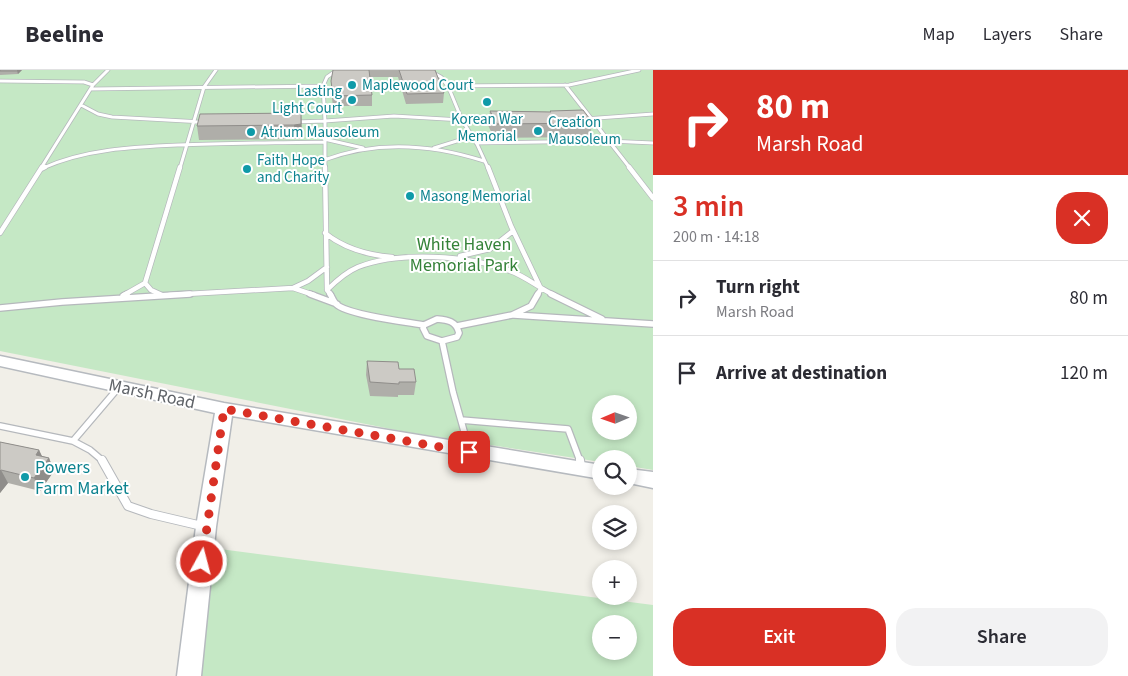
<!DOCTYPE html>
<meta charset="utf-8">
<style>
:root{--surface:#fff;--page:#f2f2f3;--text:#2b2b33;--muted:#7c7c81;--line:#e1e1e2;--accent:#d93025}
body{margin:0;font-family:"Source Sans 3",sans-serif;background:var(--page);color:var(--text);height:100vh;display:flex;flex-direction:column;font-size:19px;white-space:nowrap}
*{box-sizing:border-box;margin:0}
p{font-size:16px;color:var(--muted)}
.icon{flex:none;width:28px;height:28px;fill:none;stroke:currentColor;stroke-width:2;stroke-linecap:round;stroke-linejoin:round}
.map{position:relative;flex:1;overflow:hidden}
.side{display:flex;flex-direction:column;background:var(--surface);width:475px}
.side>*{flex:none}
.hud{background:#d93025;color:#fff;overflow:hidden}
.needle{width:32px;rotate:268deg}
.fabs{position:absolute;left:592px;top:325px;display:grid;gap:10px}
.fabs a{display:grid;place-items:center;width:45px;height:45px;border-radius:50%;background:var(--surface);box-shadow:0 2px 8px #0003;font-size:25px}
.pin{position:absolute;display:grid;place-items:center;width:42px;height:42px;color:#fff;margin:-21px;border-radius:10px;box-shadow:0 2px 8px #0006}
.me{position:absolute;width:55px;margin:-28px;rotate:7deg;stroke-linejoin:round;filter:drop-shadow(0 0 4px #0008)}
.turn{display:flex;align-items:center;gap:18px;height:105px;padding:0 20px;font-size:22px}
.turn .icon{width:65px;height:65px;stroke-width:2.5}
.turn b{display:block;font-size:35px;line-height:42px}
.round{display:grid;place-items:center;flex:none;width:52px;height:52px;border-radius:20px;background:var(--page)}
.head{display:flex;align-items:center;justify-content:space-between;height:85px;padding:0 20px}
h1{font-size:30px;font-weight:600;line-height:38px;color:var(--accent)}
.button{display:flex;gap:10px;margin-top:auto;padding:10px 20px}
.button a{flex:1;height:58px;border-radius:20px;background:var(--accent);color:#fff;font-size:20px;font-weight:600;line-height:58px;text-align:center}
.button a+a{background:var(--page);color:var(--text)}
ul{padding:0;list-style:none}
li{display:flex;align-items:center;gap:15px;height:75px;padding:0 20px;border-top:1px solid var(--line)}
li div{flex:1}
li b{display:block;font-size:19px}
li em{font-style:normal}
header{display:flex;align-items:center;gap:30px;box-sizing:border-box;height:70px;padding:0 25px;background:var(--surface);border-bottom:1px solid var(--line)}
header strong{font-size:24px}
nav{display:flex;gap:28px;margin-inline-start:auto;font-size:18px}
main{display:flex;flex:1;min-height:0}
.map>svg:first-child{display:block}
.green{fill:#c5e8c5;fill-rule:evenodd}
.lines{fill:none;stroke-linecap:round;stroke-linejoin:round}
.lane-far3-casing{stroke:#b5b8bc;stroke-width:4.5}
.lane-far2-casing{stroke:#b5b8bc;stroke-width:6}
.lane-far1-casing{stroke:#b5b8bc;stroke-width:8}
.lane-casing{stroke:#b5b8bc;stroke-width:10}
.secondary-casing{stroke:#b6babf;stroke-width:3}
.lane-far3{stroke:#fff;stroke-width:3}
.lane-far2{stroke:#fff;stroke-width:4.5}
.lane-far1{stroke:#fff;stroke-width:5.5}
.lane{stroke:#fff;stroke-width:8}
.secondary{fill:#fff;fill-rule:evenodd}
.wall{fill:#afaea9}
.shaded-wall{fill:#8f8d8a}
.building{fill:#cccac5;stroke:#8f8d8a}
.route{stroke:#d93025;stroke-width:9;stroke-dasharray:0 16.2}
.culture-dot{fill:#0f9aa8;stroke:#fff;stroke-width:2}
.labels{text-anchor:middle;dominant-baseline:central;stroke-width:4;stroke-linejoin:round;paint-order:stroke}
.far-culture-label{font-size:15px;fill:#0d838f;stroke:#fff;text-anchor:start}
.park-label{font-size:18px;fill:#348238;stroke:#fff}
.street-label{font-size:18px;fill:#5f6368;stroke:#fff}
.culture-label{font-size:18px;fill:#0d838f;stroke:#fff;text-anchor:start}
</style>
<header>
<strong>Beeline</strong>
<nav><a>Map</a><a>Layers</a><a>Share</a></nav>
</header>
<main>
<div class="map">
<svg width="653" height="606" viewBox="0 0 653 606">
<rect width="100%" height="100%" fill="#f1efe8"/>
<path class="green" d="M 0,0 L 653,0 L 653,400 L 629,396 L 629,389 L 601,389 L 601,392 L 406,362 L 0,281 ZM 601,334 L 629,334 L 629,361 L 601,361 Z
M 220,479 L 653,535 L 653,606 L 200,606 L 210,512 ZM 601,554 L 629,554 L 629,581 L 601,581 Z"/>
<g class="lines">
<g class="lane-far3-casing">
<path id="lane-far3" d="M 428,0 L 441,7 L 448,16 L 569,15 L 639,0
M 0,11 L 84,12 L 93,15 L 41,98
M 93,15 L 108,0
M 565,15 L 630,98
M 448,16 L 462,50 L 495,50
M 91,19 L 323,16 L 327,7 L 337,0
M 81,35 L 98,44 L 112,47 L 203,52
M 584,49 L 653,44
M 295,52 L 325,51 L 323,16
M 324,69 L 363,78
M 476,73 L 609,71 L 653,73
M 434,78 L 473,66
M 324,90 C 377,70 431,74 484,91
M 43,98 C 85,79 132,77 178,75 C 227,73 275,73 324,72
M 180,98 L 204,17 L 216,0
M 325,98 L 325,51 L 394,46 L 462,50 L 477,74 L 488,98"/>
</g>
<g class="lane-far2-casing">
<path id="lane-far2" d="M 325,97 L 327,220 L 331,225
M 488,97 L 511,156 L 541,219 L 537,225
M 629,97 L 653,128
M 41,99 L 45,97
M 0,163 L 42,97
M 325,163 C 345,179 367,185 392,187
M 460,186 L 490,179 L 513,161
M 293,218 L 308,211 L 327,197
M 327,220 C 336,211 346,202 358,197 C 399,181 469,185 510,201 C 525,206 539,218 554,225
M 124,225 L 145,213
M 162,225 L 151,220 L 145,213 L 180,97
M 169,225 L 293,218 L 314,225"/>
</g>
<g class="lane-far1-casing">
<path id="lane-far1" d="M 310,224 L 337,234
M 330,224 C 332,227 334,232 336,234 C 347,245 407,252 424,255
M 551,224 L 602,249
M 123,226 L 127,224
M 0,238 L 62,232 L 190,224
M 514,245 L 653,254
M 437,249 C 448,250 456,251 459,263 L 457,267 L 442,271 L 427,266 L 423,258 L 424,255 Z
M 457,256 L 512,245 L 531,236 L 538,224
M 442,271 L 453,322 L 469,379
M 461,350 L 568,359 L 580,391
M 0,356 L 73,371 L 119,317
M 73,371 L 90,380 L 103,391"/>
</g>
<g class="lane-casing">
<path id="lane" d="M 102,390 L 128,436 L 151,444 L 202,456
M 580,390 L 581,397"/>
</g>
<g class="secondary-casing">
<path id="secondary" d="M 0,286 L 224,333 L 601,395 L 601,409 L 232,346 L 216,457 L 201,606 L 177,606 L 196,457 L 215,343 L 0,296 Z
M 629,399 L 653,402 L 653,418 L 629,413 Z"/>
</g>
<use href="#lane-far3" class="lane-far3"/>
<use href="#lane-far2" class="lane-far2"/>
<use href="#lane-far1" class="lane-far1"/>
<use href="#lane" class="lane"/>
<use href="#secondary" class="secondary"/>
</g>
<path class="wall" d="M 0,0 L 22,0 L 18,4 L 0,5 Z
M 333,0 L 435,0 L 444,23 L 443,33 L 406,34 L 398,7 L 370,7 L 372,25 L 372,36 L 333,36 L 331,21 L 331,11 Z
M 490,41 L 550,42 L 550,41 L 593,53 L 589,67 L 494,68 L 488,55 Z
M 301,43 L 302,68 L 295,69 L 199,70 L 197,56 Z
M 367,291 L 399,299 L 416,312 L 414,325 L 398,325 L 398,327 L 370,326 L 366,305 Z
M 0,372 L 39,380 L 42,386 L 49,388 L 54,401 L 40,421 L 8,413 L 0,423 Z"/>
<path class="shaded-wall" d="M 18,0 L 22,0 L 18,4 L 17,1 Z
M 301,43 L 302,68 L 295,69 L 294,55 Z
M 39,380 L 45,393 L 49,388 L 54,401 L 40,421 L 34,408 L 36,385 Z
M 1,400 L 8,413 L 0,423 L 0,401 Z"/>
<path class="building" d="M 0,0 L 18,0 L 17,1 L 0,1 Z
M 333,0 L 369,0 L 372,25 L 333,26 L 331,11 Z
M 399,0 L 435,0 L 444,23 L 407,24 Z
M 583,40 L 593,53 L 497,54 L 490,41 L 551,42 L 550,41 Z
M 301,43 L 301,54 L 294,55 L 197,56 L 200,44 Z
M 367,291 L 398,292 L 399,299 L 414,299 L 416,312 L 399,312 L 399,314 L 370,312 Z
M 0,372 L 39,380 L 36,385 L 49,388 L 34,408 L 1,400 L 0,401 Z"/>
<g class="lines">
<path class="route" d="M 202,492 L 224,339 L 469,382"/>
</g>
<g class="culture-dot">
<circle cx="352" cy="15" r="5"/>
<circle cx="352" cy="30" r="5"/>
<circle cx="487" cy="32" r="5"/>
<circle cx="538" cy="61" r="5"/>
<circle cx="251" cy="62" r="5"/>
<circle cx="247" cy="99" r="5"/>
<circle cx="410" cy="126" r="5"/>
<circle cx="25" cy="407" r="5"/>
</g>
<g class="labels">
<g class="far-culture-label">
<text x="362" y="15">Maplewood Court</text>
<text x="342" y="21" text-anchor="end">Lasting<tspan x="342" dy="17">Light Court</tspan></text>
<text x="487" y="49" text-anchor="middle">Korean War<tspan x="487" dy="17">Memorial</tspan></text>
<text x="548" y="52">Creation<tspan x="548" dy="17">Mausoleum</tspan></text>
<text x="261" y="62">Atrium Mausoleum</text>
<text x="257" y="90">Faith Hope<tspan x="257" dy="17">and Charity</tspan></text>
<text x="420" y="126">Masong Memorial</text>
</g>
<g class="park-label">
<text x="464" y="174">White Haven<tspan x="464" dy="21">Memorial Park</tspan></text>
</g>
<g class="street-label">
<text transform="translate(152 324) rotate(12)">Marsh Road</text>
</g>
<g class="culture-label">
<text x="35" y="397">Powers<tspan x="35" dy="21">Farm Market</tspan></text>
</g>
</g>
</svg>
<div class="fabs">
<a><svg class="needle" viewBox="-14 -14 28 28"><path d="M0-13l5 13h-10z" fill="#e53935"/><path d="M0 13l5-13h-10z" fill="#7c7c81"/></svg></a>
<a><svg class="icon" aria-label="search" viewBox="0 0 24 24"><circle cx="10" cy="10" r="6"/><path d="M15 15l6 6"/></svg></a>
<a><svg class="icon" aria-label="layers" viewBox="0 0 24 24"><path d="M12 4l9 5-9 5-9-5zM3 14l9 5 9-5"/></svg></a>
<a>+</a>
<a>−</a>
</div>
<div class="pin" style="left:469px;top:382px;background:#d93025"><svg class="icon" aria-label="arrive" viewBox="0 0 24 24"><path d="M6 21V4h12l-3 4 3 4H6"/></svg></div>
<svg class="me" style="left:202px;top:492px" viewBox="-20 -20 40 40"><circle r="17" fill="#d93025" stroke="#fff" stroke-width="3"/><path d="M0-11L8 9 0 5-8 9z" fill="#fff"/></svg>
</div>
<section class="side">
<div class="hud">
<div class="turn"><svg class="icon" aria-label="right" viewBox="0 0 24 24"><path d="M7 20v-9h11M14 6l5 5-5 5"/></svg><div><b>80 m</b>Marsh Road</div></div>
</div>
<div class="head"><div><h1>3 min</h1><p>200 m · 14:18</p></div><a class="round" style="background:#d93025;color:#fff"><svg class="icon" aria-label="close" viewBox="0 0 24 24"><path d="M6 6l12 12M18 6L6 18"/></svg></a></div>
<ul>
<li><svg class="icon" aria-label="right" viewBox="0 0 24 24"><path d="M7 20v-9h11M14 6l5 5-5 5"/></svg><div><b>Turn right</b><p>Marsh Road</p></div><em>80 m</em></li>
<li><svg class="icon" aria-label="arrive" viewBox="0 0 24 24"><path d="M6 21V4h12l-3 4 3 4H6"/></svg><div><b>Arrive at destination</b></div><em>120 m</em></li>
</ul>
<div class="button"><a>Exit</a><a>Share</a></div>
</section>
</main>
